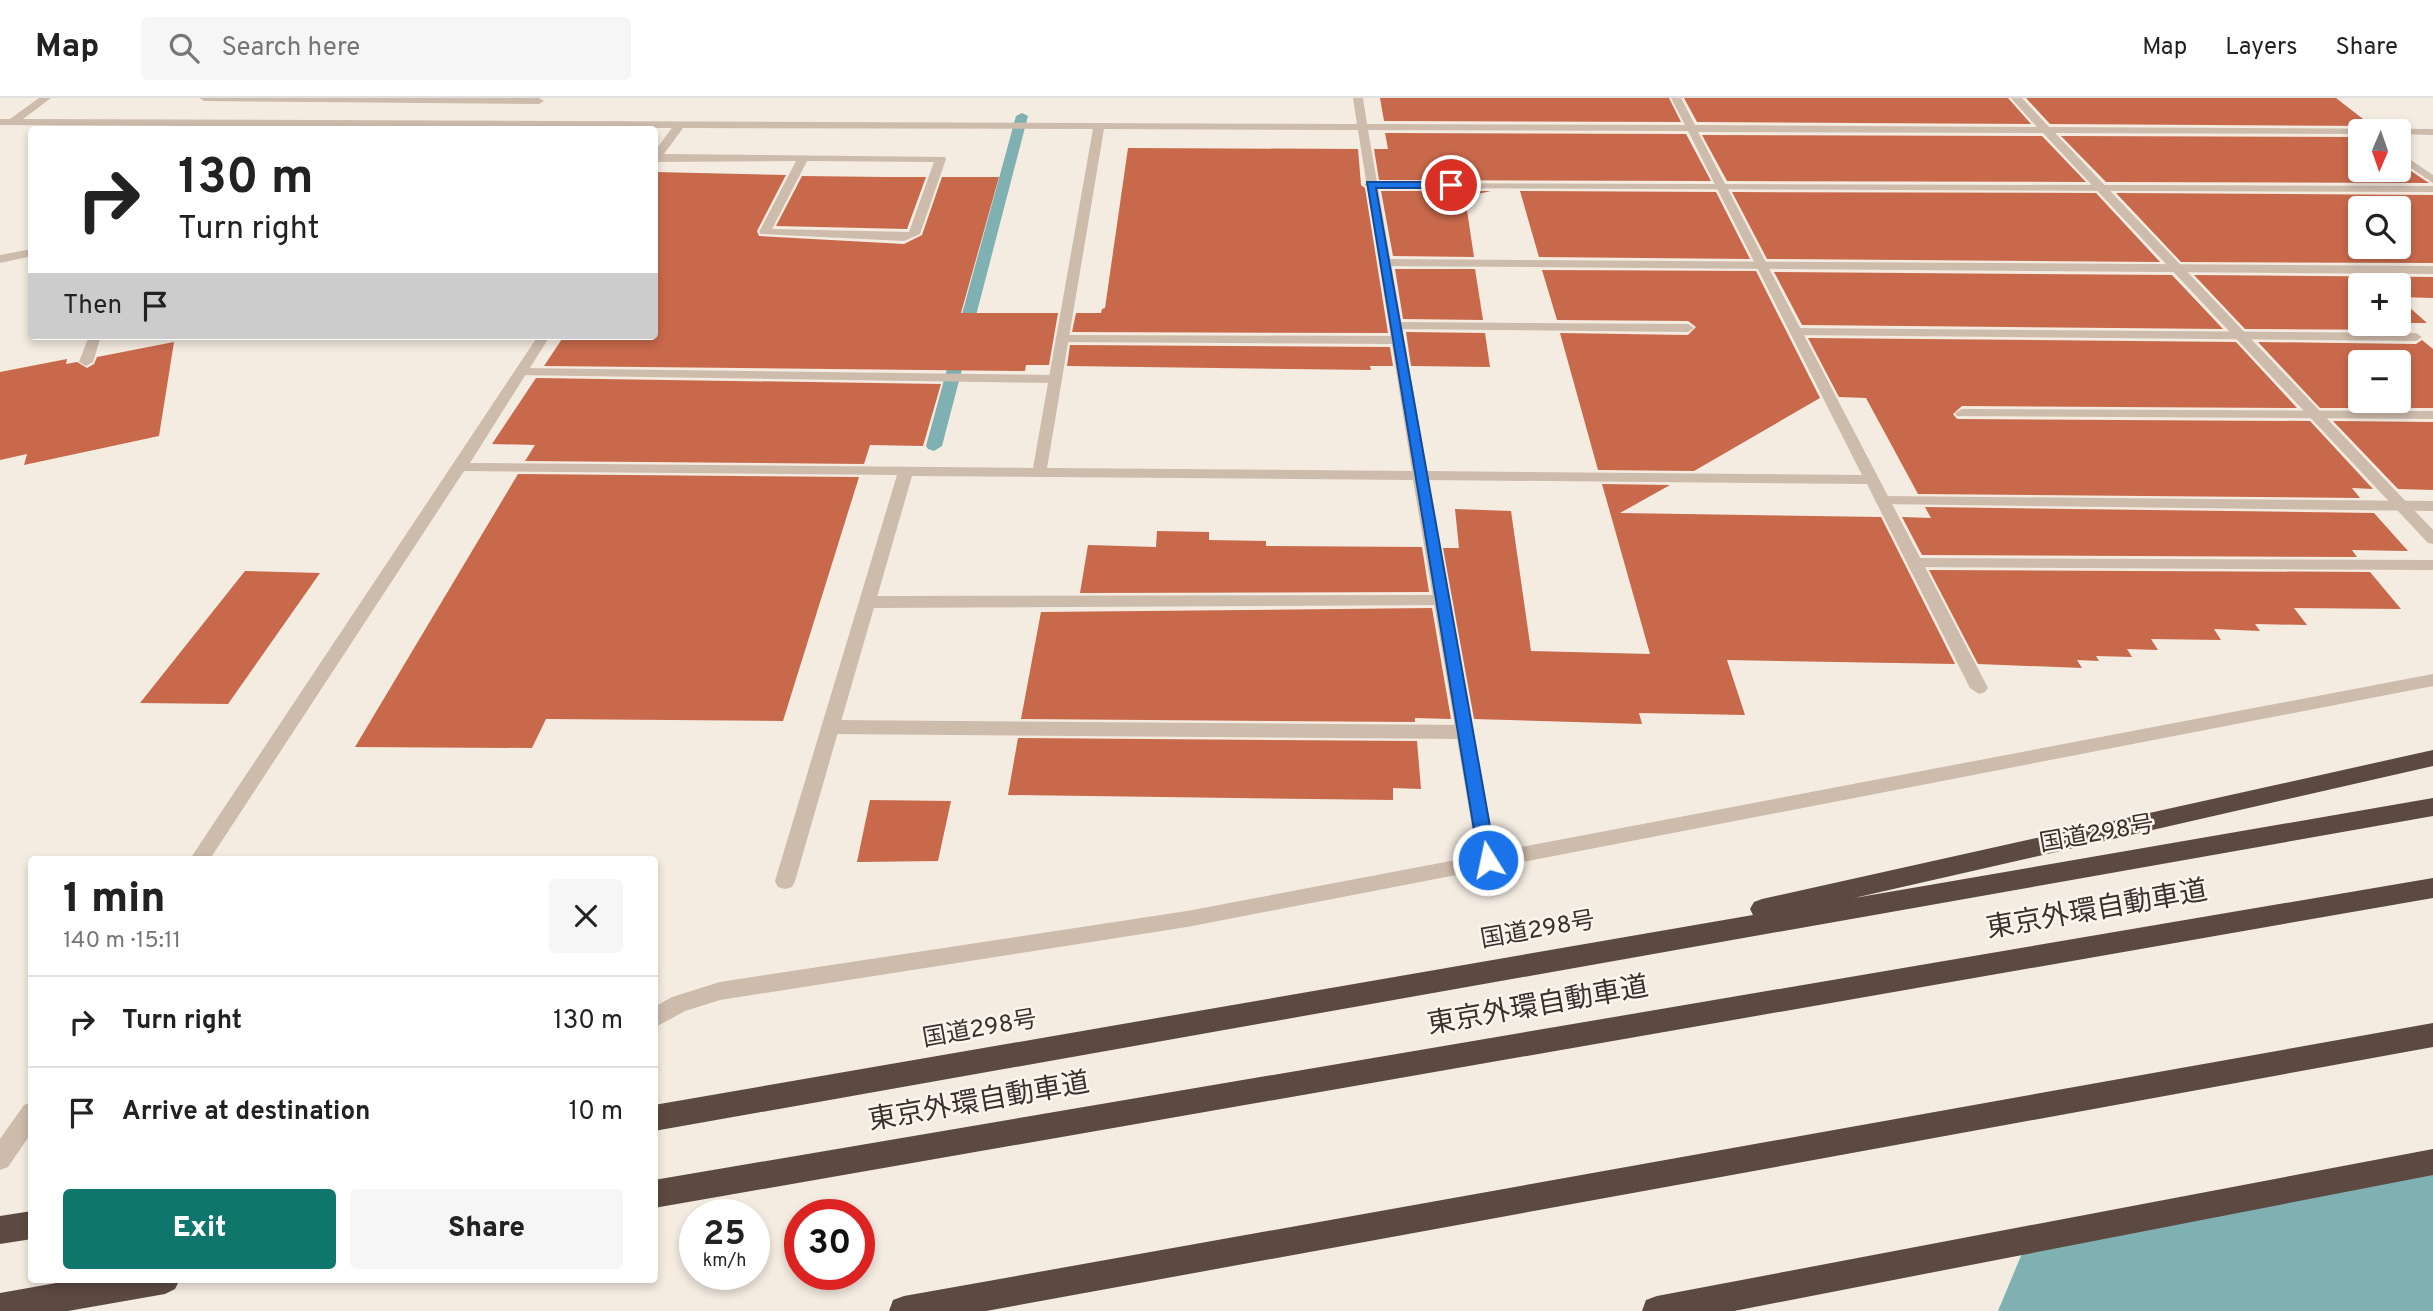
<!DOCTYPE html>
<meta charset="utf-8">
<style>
:root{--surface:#fff;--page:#f6f6f6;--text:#222;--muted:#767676;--line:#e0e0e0;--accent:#0f766e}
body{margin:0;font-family:Overpass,"Noto Sans JP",sans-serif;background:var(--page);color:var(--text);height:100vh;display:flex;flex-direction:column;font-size:26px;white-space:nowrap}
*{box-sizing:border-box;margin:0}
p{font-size:23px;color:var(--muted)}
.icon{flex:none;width:38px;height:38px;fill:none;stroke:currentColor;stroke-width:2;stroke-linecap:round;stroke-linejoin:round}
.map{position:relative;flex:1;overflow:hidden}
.panel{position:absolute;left:28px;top:758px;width:630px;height:427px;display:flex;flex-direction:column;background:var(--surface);border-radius:7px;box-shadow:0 4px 10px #0003}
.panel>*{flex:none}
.banner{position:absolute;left:28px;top:28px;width:630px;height:214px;border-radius:7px;box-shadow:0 4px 10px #0003;background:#fff;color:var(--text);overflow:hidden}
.needle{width:46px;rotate:182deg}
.tools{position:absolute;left:2348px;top:21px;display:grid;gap:14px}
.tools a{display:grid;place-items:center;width:63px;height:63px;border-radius:7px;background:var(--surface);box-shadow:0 4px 10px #0003;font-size:35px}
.speed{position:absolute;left:679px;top:1101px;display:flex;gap:14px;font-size:35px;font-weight:700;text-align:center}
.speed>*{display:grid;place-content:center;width:91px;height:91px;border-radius:50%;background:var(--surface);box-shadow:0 4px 10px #0003;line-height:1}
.speed small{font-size:18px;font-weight:400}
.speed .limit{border:10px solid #d22;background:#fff;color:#111}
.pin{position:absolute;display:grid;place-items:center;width:60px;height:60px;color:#fff;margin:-30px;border:4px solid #fff;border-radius:50%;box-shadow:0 2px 7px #0007}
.me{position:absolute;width:77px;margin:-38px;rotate:350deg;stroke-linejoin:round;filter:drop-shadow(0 0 5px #0008)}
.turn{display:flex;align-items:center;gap:24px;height:147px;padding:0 35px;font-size:32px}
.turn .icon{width:91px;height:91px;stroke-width:2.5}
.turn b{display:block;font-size:49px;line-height:60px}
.then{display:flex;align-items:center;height:66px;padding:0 35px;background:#0003;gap:14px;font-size:26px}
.round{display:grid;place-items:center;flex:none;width:74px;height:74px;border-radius:7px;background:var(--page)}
.head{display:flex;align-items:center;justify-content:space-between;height:119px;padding:0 35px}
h1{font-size:42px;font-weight:800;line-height:52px}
.button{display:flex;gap:14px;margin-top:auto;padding:14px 35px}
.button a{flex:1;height:80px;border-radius:7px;background:var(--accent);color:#fff;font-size:28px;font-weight:800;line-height:80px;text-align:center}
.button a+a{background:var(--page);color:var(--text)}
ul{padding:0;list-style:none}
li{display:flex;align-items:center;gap:21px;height:91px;padding:0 35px;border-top:2px solid var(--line)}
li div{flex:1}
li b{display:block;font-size:26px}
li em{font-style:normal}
header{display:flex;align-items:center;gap:42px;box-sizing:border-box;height:98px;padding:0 35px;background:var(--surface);border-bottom:2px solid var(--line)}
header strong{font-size:33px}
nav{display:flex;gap:38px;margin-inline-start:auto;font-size:24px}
.search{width:490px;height:63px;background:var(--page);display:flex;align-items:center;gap:18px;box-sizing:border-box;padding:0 24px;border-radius:7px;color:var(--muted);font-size:26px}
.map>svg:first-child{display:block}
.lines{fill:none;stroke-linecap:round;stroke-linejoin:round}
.stream{fill:#7fb0b2;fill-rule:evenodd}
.river{fill:#7fb0b2;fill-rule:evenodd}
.building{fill:#c8694b;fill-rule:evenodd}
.lane{fill:#cdbbac;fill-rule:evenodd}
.street{fill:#cdbbac;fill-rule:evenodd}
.highway{fill:#5c4a42;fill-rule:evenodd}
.route{fill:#1a73e8;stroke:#114b97;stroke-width:2}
.labels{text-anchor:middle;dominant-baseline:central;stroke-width:5;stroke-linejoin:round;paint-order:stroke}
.street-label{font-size:24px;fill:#3b302b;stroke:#fbf5ee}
.near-street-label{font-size:28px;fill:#3b302b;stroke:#fbf5ee}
</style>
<header>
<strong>Map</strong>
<div class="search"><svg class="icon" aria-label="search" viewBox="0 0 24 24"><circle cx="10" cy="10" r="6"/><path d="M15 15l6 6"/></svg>Search here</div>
<nav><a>Map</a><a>Layers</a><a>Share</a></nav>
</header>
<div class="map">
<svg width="2433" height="1213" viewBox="0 0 2433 1213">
<rect width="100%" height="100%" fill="#f4ebe1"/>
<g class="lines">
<path class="stream" d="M 1022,15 L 1028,18 L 942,348 L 934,353 L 928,351 L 926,348 L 1016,18 Z"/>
<path class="river" d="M 2433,1074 L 2433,1213 L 1998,1213 L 2023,1153 L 2083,1128 Z"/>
</g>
<path class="building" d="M 1380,0 L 1669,0 L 1681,24 L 1384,23 Z
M 1684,0 L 2008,0 L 2031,26 L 1697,24 Z
M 2026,0 L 2336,0 L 2372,28 L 2050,26 Z
M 1385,35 L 1686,36 L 1711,83 L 1379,82 L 1374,51 L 1388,51 Z
M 1702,37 L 2042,38 L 2086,84 L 1727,83 Z
M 2061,38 L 2361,39 L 2361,72 L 2399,72 L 2399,65 L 2429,85 L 2106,84 Z
M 1128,50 L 1358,51 L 1361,87 L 1365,90 L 1388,235 L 1072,234 L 1076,215 L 1101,215 L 1102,211 L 1105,210 Z
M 654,74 L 786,77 L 757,133 L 759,138 L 904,146 L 922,137 L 942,79 L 999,79 L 961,215 L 1058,215 L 1049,267 L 1026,267 L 1025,273 L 544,268 L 562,241 L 654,238 Z
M 802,78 L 884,79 L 926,79 L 907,131 L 776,128 Z
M 1381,93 L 1491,93 L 1465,99 L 1474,159 L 1393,158 Z
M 1520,93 L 1716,94 L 1750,161 L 1539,159 Z
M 1732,94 L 2096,95 L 2160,164 L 1767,161 Z
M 2116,95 L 2433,97 L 2433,165 L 2181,164 ZM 2361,110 L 2399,110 L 2399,149 L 2361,149 Z
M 1395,171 L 1475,171 L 1483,222 L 1403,221 Z
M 1542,172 L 1756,173 L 1820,300 L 1694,373 L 1598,372 L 1560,235 L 1688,237 L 1696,229 L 1688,223 L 1557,222 Z
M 1774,174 L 2172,177 L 2223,231 L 1802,227 Z
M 2194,177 L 2433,179 L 2433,200 L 2399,199 L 2399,187 L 2361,187 L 2361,226 L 2399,226 L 2399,200 L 2427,225 L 2400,225 L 2409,232 L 2245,231 Z
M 1406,234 L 1485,235 L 1490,269 L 1411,268 Z
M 1808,240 L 2236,244 L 2297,310 L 1962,308 L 1953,316 L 1957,321 L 2310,323 L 2373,391 L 2352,390 L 2360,400 L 1918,396 L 1866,300 L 1839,299 Z
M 2422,242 L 2433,251 L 2433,310 L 2320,310 L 2258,244 L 2416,246 ZM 2361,264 L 2399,264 L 2399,303 L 2361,303 Z
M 174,244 L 159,338 L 24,367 L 27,356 L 0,362 L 0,274 L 67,261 L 66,266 L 77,264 L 87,270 L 94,266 L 97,259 Z
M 1070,247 L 1390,249 L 1393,268 L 1370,268 L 1371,272 L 1067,268 Z
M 536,280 L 941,286 L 923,348 L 870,347 L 864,366 L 525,363 L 535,347 L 492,346 Z
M 2333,323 L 2433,324 L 2433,392 L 2398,391 Z
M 518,376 L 859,379 L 783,623 L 546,621 L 532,650 L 355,649 Z
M 1602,386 L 1670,387 L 1620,415 L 1881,419 L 1955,566 L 1727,562 L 1745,617 L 1639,615 L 1642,626 L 1474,621 L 1443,450 L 1459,450 L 1455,411 L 1511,413 L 1531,553 L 1650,556 Z
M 1925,409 L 2374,415 L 2408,453 L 2352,452 L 2357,459 L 1922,457 L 1902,419 L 1931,420 Z
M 1157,433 L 1209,434 L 1209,442 L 1266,443 L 1266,448 L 1422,449 L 1429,494 L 1080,495 L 1088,447 L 1156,449 Z
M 1929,472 L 2370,474 L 2401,511 L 2294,510 L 2307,527 L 2255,526 L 2260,533 L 2214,531 L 2221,542 L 2151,541 L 2158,552 L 2127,551 L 2132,559 L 2096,558 L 2099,563 L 2077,562 L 2082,570 L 1978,566 Z
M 245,473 L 320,475 L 228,606 L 140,605 Z
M 1432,510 L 1451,621 L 1415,620 L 1415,624 L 1021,621 L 1041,514 Z
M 1018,640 L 1417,643 L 1421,691 L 1393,690 L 1393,702 L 1008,697 Z
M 870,702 L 951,703 L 938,763 L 857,764 Z"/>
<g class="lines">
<path class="lane" d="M 1366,85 L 2433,88 L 2433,94 L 1370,90 L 1364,87 Z
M 1383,161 L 2433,168 L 2433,176 L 1379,168 L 1379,162 Z
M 1395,224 L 1688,226 L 1694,230 L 1688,234 L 1390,231 L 1390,225 Z
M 1796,230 L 2416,235 L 2422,239 L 2416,243 L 1791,237 L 1791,231 Z
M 1062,237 L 1397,238 L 1404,242 L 1397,246 L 1057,244 L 1055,241 Z
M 89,238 L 101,238 L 93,264 L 86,268 L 79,264 Z
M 521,270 L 1055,277 L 1062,281 L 1055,285 L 516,277 L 514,274 Z
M 1962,311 L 2433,313 L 2433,321 L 1957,318 L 1955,315 Z
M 1882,398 L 2433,403 L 2433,413 L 1877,406 L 1875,403 Z
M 1915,460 L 2433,462 L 2433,472 L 1909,469 L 1907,465 L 1909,461 Z
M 1442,497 L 1448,499 L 1450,503 L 1448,507 L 867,510 L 859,504 L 867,498 Z
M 830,622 L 1465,627 L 1471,629 L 1474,634 L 1471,639 L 1465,641 L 830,636 L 824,634 L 821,629 L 824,624 Z"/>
<path class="street" d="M 39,0 L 51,0 L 23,21 L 1357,26 L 1353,0 L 1363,0 L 1367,26 L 1685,27 L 1671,0 L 1681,0 L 1695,27 L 2037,29 L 2011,0 L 2022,0 L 2049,29 L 2433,31 L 2433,37 L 2399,36 L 2399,33 L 2361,33 L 2361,36 L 2055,35 L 2433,432 L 2433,446 L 2428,445 L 2043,35 L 1698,34 L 1988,590 L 1985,594 L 1979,596 L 1970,590 L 1867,386 L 1428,382 L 1495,754 L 2433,576 L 2433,588 L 1187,829 L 720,902 L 685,913 L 654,930 L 654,909 L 672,899 L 720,884 L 1187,813 L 1477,758 L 1413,382 L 912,378 L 795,783 L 792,789 L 785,791 L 778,789 L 775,783 L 897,377 L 464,373 L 210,761 L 190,761 L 538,238 L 550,238 L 470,365 L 1033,370 L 1093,31 L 683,30 L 664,56 L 945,59 L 946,61 L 920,136 L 904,143 L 761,136 L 759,134 L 796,63 L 654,64 L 654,54 L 672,30 L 0,27 L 0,21 L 10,21 ZM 1104,31 L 1358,32 L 1412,373 L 1047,370 ZM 1368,32 L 1688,33 L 1862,377 L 1427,373 ZM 807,63 L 934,64 L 909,134 L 772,131 Z
M 199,0 L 539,0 L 544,3 L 539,6 L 204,3 Z
M 2399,54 L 2433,77 L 2433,85 L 2399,62 Z
M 32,151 L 32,158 L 0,165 L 0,157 Z
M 32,1004 L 32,1034 L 8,1069 L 0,1072 L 0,1041 L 24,1007 Z"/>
<path class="highway" d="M 2433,652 L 2433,668 L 1854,800 L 2433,700 L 2433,718 L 654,1033 L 654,1007 L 1753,817 L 1750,811 L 1754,804 L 1762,801 Z
M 2433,780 L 2433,800 L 654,1110 L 654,1082 Z
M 2433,925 L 2433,949 L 986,1213 L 889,1213 L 893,1202 L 904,1198 Z
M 2433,1051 L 2433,1077 L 1734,1213 L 1642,1213 L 1646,1202 L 1657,1198 Z
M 32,1113 L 32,1141 L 0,1146 L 0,1118 Z
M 79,1181 L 180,1181 L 175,1191 L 165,1196 L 68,1213 L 0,1213 L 0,1195 Z"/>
</g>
<path class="route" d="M 1367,84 L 1451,84 L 1456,87 L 1451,90 L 1376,90 L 1496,762 L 1488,769 L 1479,762 Z"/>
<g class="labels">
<g class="street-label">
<text transform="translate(2097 737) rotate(-10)">国道298号</text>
<text transform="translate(1538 833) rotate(-10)">国道298号</text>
<text transform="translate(980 932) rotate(-10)">国道298号</text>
</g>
<g class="near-street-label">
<text transform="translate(2097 813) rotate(-10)">東京外環自動車道</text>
<text transform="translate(1538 909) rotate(-10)">東京外環自動車道</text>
<text transform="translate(979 1005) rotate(-10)">東京外環自動車道</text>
</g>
</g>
</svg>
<div class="tools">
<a><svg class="needle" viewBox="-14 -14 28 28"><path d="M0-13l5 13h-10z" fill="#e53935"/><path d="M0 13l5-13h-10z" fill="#767676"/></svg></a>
<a><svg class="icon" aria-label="search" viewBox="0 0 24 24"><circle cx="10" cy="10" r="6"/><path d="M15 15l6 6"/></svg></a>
<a>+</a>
<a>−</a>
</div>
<div class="speed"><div>25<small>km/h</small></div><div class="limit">30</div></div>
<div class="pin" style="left:1451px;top:87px;background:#d93025"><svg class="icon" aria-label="arrive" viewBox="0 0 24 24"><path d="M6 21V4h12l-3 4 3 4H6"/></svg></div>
<svg class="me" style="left:1488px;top:762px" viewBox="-20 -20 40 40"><circle r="17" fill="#1a73e8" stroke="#fff" stroke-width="3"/><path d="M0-11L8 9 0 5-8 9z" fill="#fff"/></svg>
<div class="banner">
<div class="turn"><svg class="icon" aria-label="right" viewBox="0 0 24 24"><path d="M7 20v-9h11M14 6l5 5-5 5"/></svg><div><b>130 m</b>Turn right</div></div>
<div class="then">Then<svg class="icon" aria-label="arrive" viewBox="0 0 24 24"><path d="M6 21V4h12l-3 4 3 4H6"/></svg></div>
</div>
<section class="panel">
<div class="head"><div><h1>1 min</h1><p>140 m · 15:11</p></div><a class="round"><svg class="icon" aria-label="close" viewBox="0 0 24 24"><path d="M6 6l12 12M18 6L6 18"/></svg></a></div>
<ul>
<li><svg class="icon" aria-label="right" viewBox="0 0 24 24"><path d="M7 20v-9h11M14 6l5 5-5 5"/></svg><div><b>Turn right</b></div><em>130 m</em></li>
<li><svg class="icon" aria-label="arrive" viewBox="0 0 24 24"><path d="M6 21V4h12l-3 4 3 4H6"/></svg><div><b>Arrive at destination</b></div><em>10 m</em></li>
</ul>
<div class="button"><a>Exit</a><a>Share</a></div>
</section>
</div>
